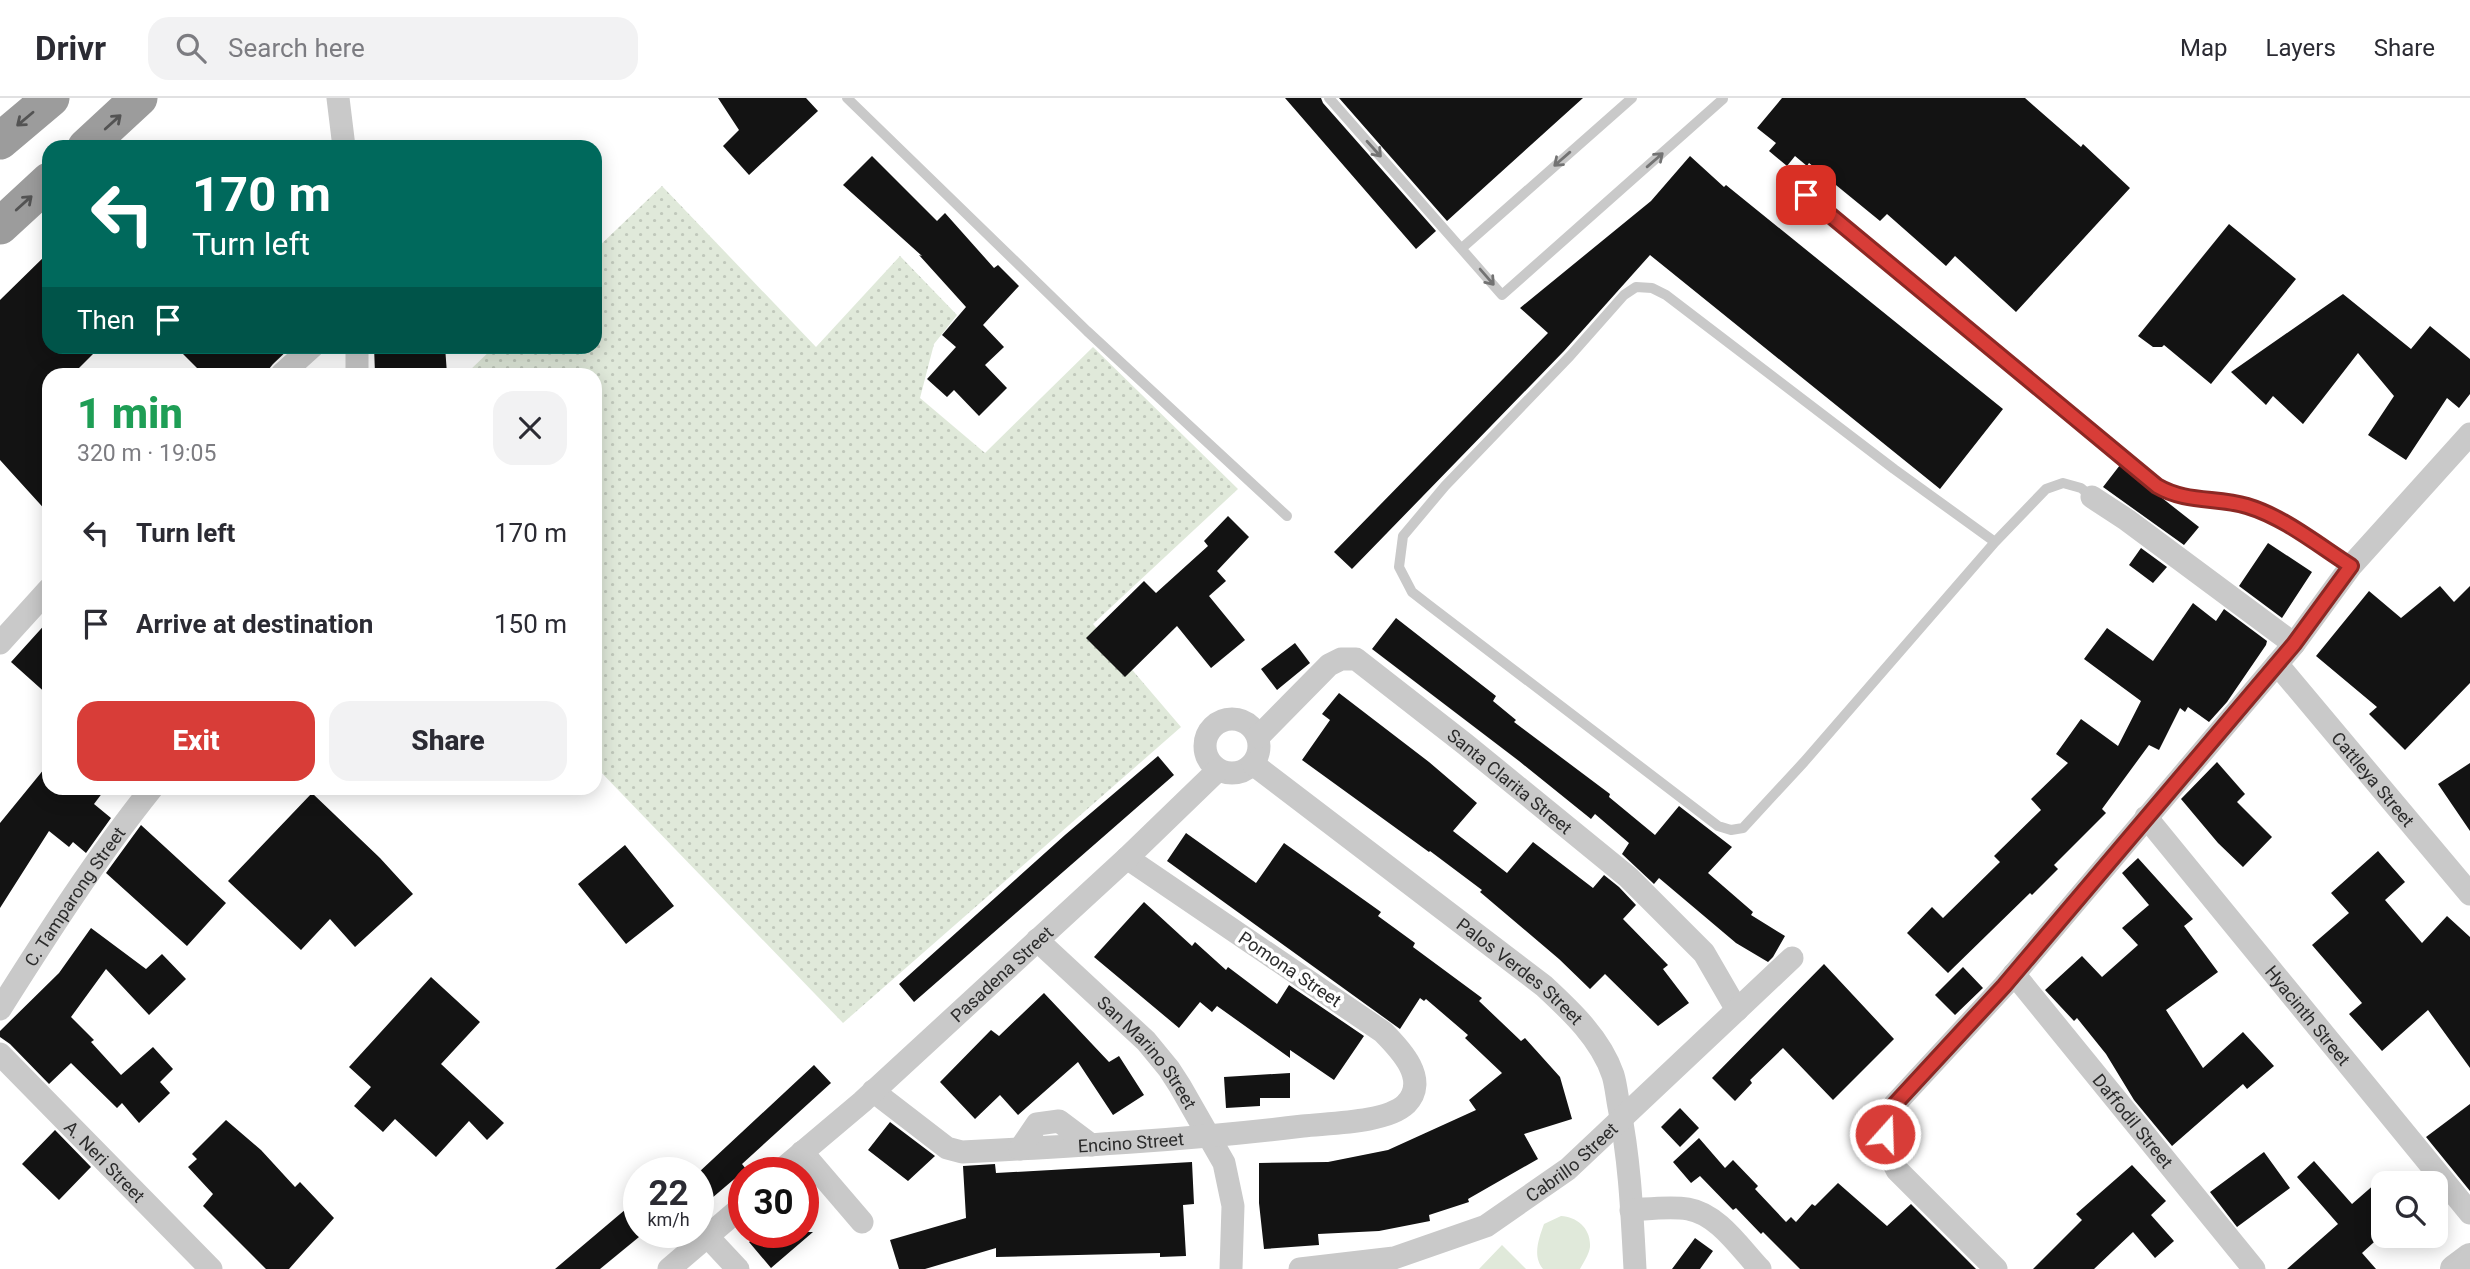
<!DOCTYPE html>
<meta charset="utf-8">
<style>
:root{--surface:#fff;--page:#f2f2f3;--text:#2b2b33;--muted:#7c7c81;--line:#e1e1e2;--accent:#d83d38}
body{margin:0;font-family:Roboto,sans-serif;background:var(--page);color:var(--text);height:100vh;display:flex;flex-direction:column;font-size:26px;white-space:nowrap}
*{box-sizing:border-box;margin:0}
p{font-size:23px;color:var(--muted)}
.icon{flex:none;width:38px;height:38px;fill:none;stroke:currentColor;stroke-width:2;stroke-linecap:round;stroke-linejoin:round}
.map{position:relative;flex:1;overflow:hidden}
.details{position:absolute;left:42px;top:270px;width:560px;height:427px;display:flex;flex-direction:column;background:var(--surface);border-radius:21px;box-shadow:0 4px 18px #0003}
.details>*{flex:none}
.banner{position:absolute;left:42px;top:42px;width:560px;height:214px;border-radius:21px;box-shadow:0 4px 18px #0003;background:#00695c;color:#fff;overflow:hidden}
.fabs{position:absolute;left:2371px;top:1073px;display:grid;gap:14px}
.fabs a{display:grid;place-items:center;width:77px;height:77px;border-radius:14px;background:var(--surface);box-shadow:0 4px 18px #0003;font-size:35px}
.speed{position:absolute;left:623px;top:1059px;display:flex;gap:14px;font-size:35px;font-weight:700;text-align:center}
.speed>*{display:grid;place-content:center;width:91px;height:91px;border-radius:50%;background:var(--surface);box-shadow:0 4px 18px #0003;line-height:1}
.speed small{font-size:18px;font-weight:400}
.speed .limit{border:10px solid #d22;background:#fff;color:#111}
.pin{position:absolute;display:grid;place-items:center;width:60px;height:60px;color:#fff;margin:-30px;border-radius:14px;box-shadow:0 4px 10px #0006}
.me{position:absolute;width:77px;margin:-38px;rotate:20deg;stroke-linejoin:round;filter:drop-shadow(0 0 5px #0008)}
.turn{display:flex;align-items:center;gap:24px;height:147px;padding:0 35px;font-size:32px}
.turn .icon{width:91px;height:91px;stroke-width:2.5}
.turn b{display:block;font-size:49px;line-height:60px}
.then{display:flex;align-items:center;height:66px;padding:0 35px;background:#0003;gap:14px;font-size:26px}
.round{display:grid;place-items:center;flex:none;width:74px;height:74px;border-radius:21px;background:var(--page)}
.summary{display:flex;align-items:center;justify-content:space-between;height:119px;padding:0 35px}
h1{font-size:42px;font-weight:800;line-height:52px;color:#1e9e55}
.primary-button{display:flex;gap:14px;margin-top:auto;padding:14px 35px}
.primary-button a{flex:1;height:80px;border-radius:21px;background:var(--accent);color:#fff;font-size:28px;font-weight:800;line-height:80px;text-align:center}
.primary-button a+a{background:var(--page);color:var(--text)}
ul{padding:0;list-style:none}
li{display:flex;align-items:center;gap:21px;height:91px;padding:0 35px}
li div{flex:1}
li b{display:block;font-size:26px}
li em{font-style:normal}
header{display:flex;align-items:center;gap:42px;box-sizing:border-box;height:98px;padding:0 35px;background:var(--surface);border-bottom:2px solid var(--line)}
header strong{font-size:33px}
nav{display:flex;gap:38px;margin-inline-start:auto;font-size:24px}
.search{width:490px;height:63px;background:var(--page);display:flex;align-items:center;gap:18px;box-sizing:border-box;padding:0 24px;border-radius:21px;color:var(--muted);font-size:26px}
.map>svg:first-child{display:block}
.grass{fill:url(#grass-dots)}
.park{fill:#e0e9da}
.building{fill:#131313}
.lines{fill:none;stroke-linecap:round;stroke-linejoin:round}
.service{stroke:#c9c9c9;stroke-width:10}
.minor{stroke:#c9c9c9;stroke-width:23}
.tertiary{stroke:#c9c9c9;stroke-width:28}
.trunk{stroke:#9c9c9c;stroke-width:37}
.oneway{stroke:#535353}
.oneway2{stroke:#737373}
.route-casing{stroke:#8c2824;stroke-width:18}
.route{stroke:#d83d38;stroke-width:12}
.labels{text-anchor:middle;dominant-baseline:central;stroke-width:7;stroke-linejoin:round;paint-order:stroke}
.street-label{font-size:18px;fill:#2c2c2c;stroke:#fff}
</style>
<header>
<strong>Drivr</strong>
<div class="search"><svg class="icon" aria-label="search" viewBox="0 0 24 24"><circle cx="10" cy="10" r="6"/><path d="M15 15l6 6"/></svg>Search here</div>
<nav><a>Map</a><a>Layers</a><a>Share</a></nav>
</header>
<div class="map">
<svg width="2470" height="1171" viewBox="0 0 2470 1171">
<defs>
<pattern id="grass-dots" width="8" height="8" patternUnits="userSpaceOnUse" patternTransform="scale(1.75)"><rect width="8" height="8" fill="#e0e9da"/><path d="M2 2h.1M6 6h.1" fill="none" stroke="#c0c8bb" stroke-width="1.8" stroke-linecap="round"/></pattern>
</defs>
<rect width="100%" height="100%" fill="#fff"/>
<path class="grass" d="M 662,88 L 816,249 L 900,158 L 957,217 L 934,246 L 920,300 L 985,355 L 1093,249 L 1238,391 L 1093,526 L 1181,629 L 843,925 L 595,668 L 595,276 L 469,276 L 469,273 L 494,249 L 595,248 L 595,152 Z"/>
<path class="park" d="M 1561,1118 C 1577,1119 1591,1130 1590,1149 C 1589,1156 1584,1164 1580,1171 L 1543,1171 C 1532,1158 1539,1140 1544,1126 Z
M 1502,1147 L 1526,1171 L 1479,1171 Z"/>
<path class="building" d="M 718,0 L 806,0 L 818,13 L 749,77 L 723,48 L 739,32 Z
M 1285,0 L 1321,0 L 1323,5 L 1436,133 L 1416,151 Z
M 1339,0 L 1583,0 L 1447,123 Z
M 1782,0 L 2025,0 L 2081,49 L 2083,46 L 2130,90 L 2016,214 L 1955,158 L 1946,168 L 1887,116 L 1880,123 L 1809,65 L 1807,68 L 1795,58 L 1787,68 L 1769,53 L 1776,45 L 1757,30 Z
M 872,58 L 937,123 L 945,115 L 994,170 L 998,167 L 1019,188 L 983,227 L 1004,249 L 985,267 L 1007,290 L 979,318 L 954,292 L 947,299 L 927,281 L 956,249 L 942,237 L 966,209 L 919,157 L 922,158 L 843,87 Z
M 1690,58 L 1724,89 L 1726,87 L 2003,311 L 1940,391 L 1650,157 L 1564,253 L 1352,471 L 1334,454 L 1548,235 L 1520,210 L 1651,103 Z
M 2229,126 L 2296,181 L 2211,286 L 2164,247 L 2162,249 L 2153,249 L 2138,238 Z
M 49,154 L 49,248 L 101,248 L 73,276 L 49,276 L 49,416 L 0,362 L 0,202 Z
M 2343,196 L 2411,251 L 2430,228 L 2470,261 L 2470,296 L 2459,310 L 2447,300 L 2406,362 L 2368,337 L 2394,298 L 2358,255 L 2303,326 L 2273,298 L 2266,307 L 2231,274 Z
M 175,248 L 292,248 L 273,266 L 265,276 L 203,276 Z
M 374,248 L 445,248 L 447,276 L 375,276 Z
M 2120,367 L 2199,429 L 2184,447 L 2103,389 Z
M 1228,418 L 1249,439 L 1217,473 L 1226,483 L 1209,498 L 1245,542 L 1211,570 L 1177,528 L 1125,579 L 1086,540 L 1144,483 L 1156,495 L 1208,448 L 1204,443 Z
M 2268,445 L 2312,474 L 2282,520 L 2239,488 Z
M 2141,450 L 2167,469 L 2153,485 L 2129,467 Z
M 2440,488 L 2454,504 L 2470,488 L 2470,585 L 2405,652 L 2369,616 L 2377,609 L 2316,558 L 2369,493 L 2401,520 Z
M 2193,505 L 2216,523 L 2224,511 L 2267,543 L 2266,547 L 2227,604 L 2209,624 L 2188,609 L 2185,614 L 2180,610 L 2159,652 L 2149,647 L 2102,711 L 2106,715 L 2054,767 L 2058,771 L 2032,797 L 2030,795 L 1948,875 L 1907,835 L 1932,809 L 1943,820 L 2000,764 L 1994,758 L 2041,712 L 2031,701 L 2068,665 L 2056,656 L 2081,621 L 2118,648 L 2141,603 L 2084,561 L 2107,530 L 2153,563 Z
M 1396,520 L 1496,598 L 1493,603 L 1516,622 L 1514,624 L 1610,696 L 1609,699 L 1655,737 L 1679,708 L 1732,749 L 1708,775 L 1753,814 L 1751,817 L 1785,838 L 1773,859 L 1768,864 L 1736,845 L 1659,780 L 1654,786 L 1622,756 L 1629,745 L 1595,716 L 1591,721 L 1519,663 L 1372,551 Z
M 49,522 L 49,598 L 11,564 Z
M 1295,545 L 1310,565 L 1277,592 L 1261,571 Z
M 1339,595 L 1429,664 L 1477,705 L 1453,733 L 1507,775 L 1533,744 L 1593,790 L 1604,777 L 1619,789 L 1636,807 L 1623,821 L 1668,867 L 1663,871 L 1689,905 L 1658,928 L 1605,876 L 1590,891 L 1559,861 L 1480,794 L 1482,792 L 1430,753 L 1429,754 L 1302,662 L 1330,622 L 1322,616 Z
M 1158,658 L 1174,677 L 914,904 L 899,886 L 1065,737 Z
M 2217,664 L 2245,696 L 2237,704 L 2272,739 L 2243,769 L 2218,745 L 2181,701 Z
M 49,665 L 49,690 L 106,690 L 94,706 L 111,720 L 86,755 L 73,744 L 69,749 L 49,733 L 0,810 L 0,725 Z
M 2470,665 L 2470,733 L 2438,686 Z
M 312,695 L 380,760 L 413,796 L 355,849 L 330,821 L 301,852 L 228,783 Z
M 141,727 L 226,805 L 187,848 L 106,775 Z
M 1186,735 L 1256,785 L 1284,745 L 1381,814 L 1378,818 L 1415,845 L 1413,849 L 1482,900 L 1479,903 L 1521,943 L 1525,940 L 1560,979 L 1572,1021 L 1524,1036 L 1538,1061 L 1468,1101 L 1469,1104 L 1429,1117 L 1430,1123 L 1379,1133 L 1318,1136 L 1319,1147 L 1264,1151 L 1259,1105 L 1259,1065 L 1328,1064 L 1388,1052 L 1476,1012 L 1469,1002 L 1502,975 L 1465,940 L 1468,937 L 1426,901 L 1424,903 L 1420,900 L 1400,931 L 1167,763 Z
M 625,747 L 674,808 L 626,846 L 578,786 Z
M 2378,753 L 2405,784 L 2385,802 L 2422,845 L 2447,818 L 2470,839 L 2470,970 L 2428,912 L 2382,953 L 2349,916 L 2362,905 L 2312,847 L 2349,815 L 2331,795 Z
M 2138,760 L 2193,821 L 2184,828 L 2218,874 L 2166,912 L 2203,970 L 2243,934 L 2274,968 L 2247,991 L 2243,986 L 2172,1048 L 2134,1002 L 2106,956 L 2077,920 L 2074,923 L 2045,892 L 2082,858 L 2102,879 L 2138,847 L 2122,830 L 2149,807 L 2122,775 Z
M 1144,804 L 1192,848 L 1195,844 L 1226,872 L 1228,869 L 1277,906 L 1289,887 L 1364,938 L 1334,982 L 1290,952 L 1290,960 L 1217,908 L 1212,914 L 1200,904 L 1179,930 L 1094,859 Z
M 91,830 L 146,871 L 162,856 L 186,881 L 149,917 L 106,871 L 71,919 L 94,942 L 91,944 L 121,977 L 153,949 L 173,971 L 160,984 L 170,995 L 139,1025 L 122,1005 L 117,1010 L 71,965 L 49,986 L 10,946 L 0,939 L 0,933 L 59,875 Z
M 1824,866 L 1894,941 L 1833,1002 L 1783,950 L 1750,982 L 1752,985 L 1735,1003 L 1712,980 Z
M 1963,869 L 1983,890 L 1955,917 L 1935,897 Z
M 431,879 L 480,924 L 441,966 L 504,1025 L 487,1042 L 469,1023 L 436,1059 L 395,1021 L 383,1034 L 354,1008 L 371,989 L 349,969 Z
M 1044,895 L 1109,964 L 1119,958 L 1144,997 L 1113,1017 L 1078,964 L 1018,1017 L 1000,997 L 975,1021 L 940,984 L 991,932 L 999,938 Z
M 814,967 L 831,985 L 742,1066 L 746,1071 L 698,1112 L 698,1075 Z
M 1290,975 L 1290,1000 L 1260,1000 L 1260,1008 L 1226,1010 L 1224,979 Z
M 2470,1006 L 2470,1093 L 2426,1039 Z
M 1680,1010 L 1699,1030 L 1680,1049 L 1661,1029 Z
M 226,1022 L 261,1052 L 295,1089 L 300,1084 L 334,1120 L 289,1171 L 266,1171 L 203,1108 L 213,1096 L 188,1069 L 197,1061 L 192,1056 Z
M 890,1024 L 935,1058 L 908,1083 L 868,1052 Z
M 55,1032 L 91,1069 L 59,1102 L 22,1066 Z
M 1699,1040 L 1725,1070 L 1733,1062 L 1758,1088 L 1755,1091 L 1786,1124 L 1791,1119 L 1796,1124 L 1812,1106 L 1815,1108 L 1838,1085 L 1887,1128 L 1911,1106 L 1976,1171 L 1800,1171 L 1763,1134 L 1761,1136 L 1736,1110 L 1733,1112 L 1700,1078 L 1691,1085 L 1673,1064 Z
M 2264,1054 L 2290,1090 L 2237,1129 L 2210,1094 Z
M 2314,1063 L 2352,1106 L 2384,1078 L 2384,1135 L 2362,1155 L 2376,1171 L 2287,1171 L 2338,1126 L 2297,1079 Z
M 1192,1064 L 1194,1106 L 1183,1107 L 1186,1158 L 1160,1159 L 1160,1155 L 996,1159 L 996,1150 L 925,1171 L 899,1171 L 890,1142 L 966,1120 L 963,1068 L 995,1066 L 996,1075 Z
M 2132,1067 L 2166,1103 L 2151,1117 L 2174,1143 L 2155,1160 L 2133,1134 L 2094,1171 L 2033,1171 L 2082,1122 L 2076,1116 Z
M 639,1100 L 639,1139 L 600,1171 L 555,1171 Z
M 761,1134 L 813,1134 L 771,1170 L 749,1144 Z
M 1695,1140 L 1713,1153 L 1700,1171 L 1672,1171 Z"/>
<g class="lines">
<path class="service" d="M 847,0 L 1087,233 L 1287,418
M 1329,0 L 1502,197 L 1723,1 L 1722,0
M 1806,97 L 2157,388 C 2188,405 2216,399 2247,408 C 2284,419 2318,447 2351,468
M 1462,150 L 1632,0
M 1995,444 L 1894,371 L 1666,197 L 1652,190 L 1636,189 L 1624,197 L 1570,258 L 1445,388 L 1403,438 L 1399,469 L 1412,494 L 1430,508 L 1718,728 L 1731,732 L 1743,730 L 1804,664 L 1995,444 L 2046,391 L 2063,385 L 2081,390 L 2092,399"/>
<g class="minor">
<path d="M 338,0 L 344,49"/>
<path d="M 357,248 L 357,276"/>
<path d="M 282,276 L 313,248"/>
<path d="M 2092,399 L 2127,422 L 2294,546"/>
<path d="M 0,545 L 49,491"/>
<path id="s1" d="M 2277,566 L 2470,796"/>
<circle cx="1232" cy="648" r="27"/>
<path id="s2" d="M 1258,639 L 1329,567 L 1341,561 L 1356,561 L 1465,646 L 1628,779 L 1704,855 L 1737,912"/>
<path id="s3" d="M 1253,666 L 1544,888 C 1571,913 1601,941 1613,977 C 1616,987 1617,999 1619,1009 C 1630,1063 1632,1116 1635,1171"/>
<path id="s4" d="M 2146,719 L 2470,1115"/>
<path id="s5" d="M 1037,842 L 1146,943 L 1169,971 L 1180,988 L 1224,1065 L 1233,1108 L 1231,1171"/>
<path id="s6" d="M 2014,876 L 2254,1171"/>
<path id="s7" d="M 0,911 C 48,835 96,760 152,690"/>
<path id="s8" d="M 0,956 L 211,1171"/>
<path id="s9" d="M 873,993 L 947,1050 L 962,1054 C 1076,1048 1189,1042 1303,1028 C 1330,1025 1386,1025 1406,1006 C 1430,982 1400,951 1383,934 L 1127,760"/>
<path d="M 1020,1051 L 1037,1026 L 1059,1023 L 1091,1047"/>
<path d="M 802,1054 L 862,1124"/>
<path id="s10" d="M 779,1074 L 862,1004 L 1127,760 L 1218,672"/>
<path d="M 1631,1112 C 1649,1111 1670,1108 1688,1111 C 1718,1116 1740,1150 1760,1171"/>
<path d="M 708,1139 L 738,1171"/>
<path d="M 669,1171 L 744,1107"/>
<path id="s11" d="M 1300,1171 L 1394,1160 L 1486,1128 L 1568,1071 L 1792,860"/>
<path d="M 1996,1171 L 1897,1072 C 1885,1051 1879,1027 1895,1006 L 2004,888 L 2294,546 L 2351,468 L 2470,336"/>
</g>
<path class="tertiary" d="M 2454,1171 L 2470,1159"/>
<path class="trunk" d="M 0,43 L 51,0
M 86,49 L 139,0
M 0,128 L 49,83"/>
</g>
<defs><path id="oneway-shaft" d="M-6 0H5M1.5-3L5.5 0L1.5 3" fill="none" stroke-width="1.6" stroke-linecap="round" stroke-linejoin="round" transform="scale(1.75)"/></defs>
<g class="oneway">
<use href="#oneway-shaft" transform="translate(25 21) rotate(140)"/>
<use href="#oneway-shaft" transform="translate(113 24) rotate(-42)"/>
<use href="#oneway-shaft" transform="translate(24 105) rotate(-42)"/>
</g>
<g class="oneway2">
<use href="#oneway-shaft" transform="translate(1374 51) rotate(48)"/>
<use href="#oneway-shaft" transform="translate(1562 61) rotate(139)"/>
<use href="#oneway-shaft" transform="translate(1655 62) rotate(-41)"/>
<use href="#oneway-shaft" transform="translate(1487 179) rotate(49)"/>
</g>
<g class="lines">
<g class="route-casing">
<path id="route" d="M 1806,97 L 2157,388 C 2186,405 2216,399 2247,408 C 2284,419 2318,447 2351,468 L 2294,546 L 2004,888 L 1895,1006 L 1888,1017 L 1885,1036"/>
</g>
<use href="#route" class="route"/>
</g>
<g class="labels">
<g class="street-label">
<text stroke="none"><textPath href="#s1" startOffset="150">Cattleya Street</textPath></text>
<text stroke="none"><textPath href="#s2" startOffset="326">Santa Clarita Street</textPath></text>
<text stroke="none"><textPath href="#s7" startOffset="135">C. Tamparong Street</textPath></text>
<text transform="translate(1290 871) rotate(34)">Pomona Street</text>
<text stroke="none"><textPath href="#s3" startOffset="338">Palos Verdes Street</textPath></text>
<text stroke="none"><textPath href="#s10" startOffset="298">Pasadena Street</textPath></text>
<text stroke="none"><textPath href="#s4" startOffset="256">Hyacinth Street</textPath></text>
<text stroke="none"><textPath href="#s5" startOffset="158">San Marino Street</textPath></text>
<text stroke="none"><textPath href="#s6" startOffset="189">Daffodil Street</textPath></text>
<text stroke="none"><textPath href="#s9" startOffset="278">Encino Street</textPath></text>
<text stroke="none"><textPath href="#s11" startOffset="299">Cabrillo Street</textPath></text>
<text stroke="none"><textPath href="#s8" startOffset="150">A. Neri Street</textPath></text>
</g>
</g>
</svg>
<div class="fabs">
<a><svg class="icon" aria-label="search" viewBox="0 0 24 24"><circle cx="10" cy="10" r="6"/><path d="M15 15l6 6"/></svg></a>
</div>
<div class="speed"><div>22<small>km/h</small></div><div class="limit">30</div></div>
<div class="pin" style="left:1806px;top:97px;background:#d93025"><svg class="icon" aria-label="arrive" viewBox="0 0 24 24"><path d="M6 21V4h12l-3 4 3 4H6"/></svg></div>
<svg class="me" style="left:1885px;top:1036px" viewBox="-20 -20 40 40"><circle r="17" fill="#d83d38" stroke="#fff" stroke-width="3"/><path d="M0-11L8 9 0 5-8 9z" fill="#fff"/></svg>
<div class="banner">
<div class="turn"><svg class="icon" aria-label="left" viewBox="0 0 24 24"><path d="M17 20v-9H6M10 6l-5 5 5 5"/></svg><div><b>170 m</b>Turn left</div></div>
<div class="then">Then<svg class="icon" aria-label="arrive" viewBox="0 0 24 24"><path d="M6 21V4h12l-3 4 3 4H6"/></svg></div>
</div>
<section class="details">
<div class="summary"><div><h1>1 min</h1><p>320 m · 19:05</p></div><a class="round"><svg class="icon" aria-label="close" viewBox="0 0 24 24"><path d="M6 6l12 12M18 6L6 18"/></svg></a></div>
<ul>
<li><svg class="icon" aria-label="left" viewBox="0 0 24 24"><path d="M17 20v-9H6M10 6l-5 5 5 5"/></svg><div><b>Turn left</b></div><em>170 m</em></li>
<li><svg class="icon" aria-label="arrive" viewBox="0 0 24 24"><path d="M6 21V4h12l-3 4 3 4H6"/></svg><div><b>Arrive at destination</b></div><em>150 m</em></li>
</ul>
<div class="primary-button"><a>Exit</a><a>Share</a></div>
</section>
</div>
